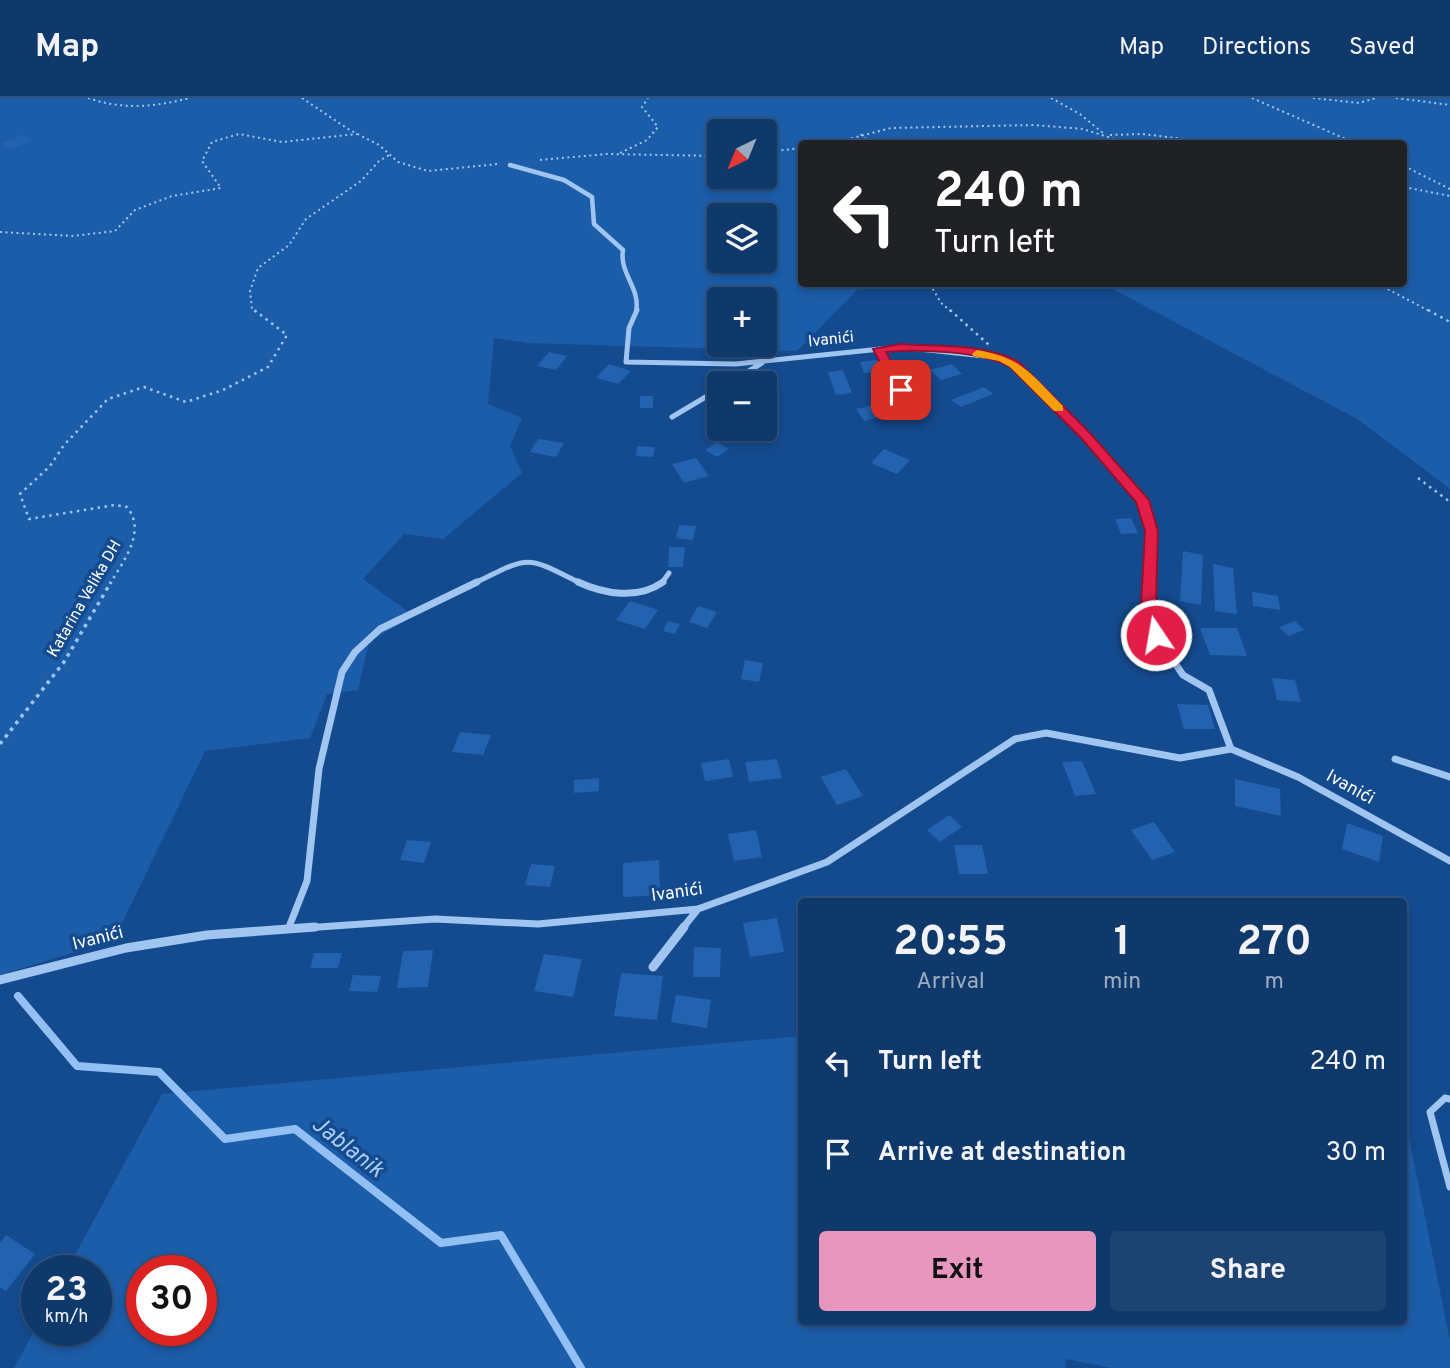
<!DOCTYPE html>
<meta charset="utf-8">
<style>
:root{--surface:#0f386b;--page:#1d4373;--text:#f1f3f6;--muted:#9bacc1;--line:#2f527e;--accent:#e797bd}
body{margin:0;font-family:Overpass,sans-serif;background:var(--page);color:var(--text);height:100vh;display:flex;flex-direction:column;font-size:26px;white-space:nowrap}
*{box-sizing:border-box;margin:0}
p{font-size:23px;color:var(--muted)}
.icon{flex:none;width:38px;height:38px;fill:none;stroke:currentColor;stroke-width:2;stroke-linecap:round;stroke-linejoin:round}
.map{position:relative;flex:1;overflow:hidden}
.details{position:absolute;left:798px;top:800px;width:609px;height:427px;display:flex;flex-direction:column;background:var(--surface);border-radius:7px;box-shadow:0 4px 10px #0003,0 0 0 2px var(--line)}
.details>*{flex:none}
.hud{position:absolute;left:798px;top:42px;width:609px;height:147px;border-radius:7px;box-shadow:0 4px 10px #0003,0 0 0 2px var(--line);background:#202124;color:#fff;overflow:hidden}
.needle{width:46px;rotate:223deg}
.buttons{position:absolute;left:707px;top:21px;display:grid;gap:14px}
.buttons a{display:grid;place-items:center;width:70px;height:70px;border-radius:7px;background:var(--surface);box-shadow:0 4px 10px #0003,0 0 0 2px var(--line);font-size:35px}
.speed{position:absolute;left:21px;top:1157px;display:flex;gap:14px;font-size:35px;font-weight:700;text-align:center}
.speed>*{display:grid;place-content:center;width:91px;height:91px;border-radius:50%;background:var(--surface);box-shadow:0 4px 10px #0003,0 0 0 2px var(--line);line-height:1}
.speed small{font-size:18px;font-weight:400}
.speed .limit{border:10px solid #d22;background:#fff;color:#111}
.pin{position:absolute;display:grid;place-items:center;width:60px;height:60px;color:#fff;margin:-30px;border-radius:14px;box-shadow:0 4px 10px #0006}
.me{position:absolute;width:77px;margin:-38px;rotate:348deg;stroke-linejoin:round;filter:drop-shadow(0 0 5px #0008)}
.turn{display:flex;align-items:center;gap:24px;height:147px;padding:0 21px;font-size:32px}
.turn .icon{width:91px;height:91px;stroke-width:2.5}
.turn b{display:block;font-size:49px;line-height:60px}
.eta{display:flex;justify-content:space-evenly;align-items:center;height:119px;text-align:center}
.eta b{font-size:42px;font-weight:700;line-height:49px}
.button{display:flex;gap:14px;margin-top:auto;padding:14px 21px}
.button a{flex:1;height:80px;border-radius:7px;background:var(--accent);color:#111;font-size:28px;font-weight:700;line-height:80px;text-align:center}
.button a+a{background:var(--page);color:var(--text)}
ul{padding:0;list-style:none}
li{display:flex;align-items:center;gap:21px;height:91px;padding:0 21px}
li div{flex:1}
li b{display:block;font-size:26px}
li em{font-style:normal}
header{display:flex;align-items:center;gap:42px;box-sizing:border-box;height:98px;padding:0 35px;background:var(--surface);border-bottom:2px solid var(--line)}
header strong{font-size:33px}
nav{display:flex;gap:38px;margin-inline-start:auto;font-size:24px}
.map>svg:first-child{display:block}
.green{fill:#1c5da9;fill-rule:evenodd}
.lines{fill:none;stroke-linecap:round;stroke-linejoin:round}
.stream{stroke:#92c0f4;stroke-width:8}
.building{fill:#2262ae}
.path-far2{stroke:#a0c5f1;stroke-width:2;stroke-dasharray:2 3.5;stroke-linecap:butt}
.path-far1{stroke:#a0c5f1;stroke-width:2.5;stroke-dasharray:2.5 4.5;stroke-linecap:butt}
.path{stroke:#a0c5f1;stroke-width:3.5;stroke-dasharray:3.5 5;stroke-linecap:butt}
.lane{stroke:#a0c5f1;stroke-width:7}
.street-far3{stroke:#a0c5f1;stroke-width:4.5}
.street-far2{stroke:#a0c5f1;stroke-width:5}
.street-far1{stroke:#a0c5f1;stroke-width:7}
.street{stroke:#a0c5f1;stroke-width:9}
.route{fill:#e11d48;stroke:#92132f;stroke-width:2}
.slow{fill:#f59e0b}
.labels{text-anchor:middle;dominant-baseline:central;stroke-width:7;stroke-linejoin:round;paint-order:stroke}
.far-street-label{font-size:16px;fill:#fff;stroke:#144b8f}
.street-label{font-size:18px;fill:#fff;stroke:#144b8f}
.near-water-label{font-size:23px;font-style:italic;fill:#accff8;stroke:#144b8f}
</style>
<header>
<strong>Map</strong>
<nav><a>Map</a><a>Directions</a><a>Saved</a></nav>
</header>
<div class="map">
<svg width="1450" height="1270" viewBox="0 0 1450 1270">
<rect width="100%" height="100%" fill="#144b8f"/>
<path class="green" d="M 0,0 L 1450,0 L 1450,391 L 1359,322 L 1109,189 L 1091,186 L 1404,186 L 1404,46 L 802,46 L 802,186 L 863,186 L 797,253 L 527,245 L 494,240 L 488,306 L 522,320 L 510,348 L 522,375 L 443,441 L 404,436 L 363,481 L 414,518 L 369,544 L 358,592 L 327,596 L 310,640 L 205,653 L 114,842 L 0,877 ZM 719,33 L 765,33 L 765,79 L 719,79 ZM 719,117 L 765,117 L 765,163 L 719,163 ZM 719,201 L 765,201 L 765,247 L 719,247 Z
M 801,938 L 802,1223 L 1404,1223 L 1404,1015 L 1450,1243 L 1450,1270 L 1112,1270 L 1066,1261 L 1065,1270 L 14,1270 L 37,1228 L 37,1232 L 96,1232 L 96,1172 L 67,1172 L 162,996 ZM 142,1172 L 201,1172 L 201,1232 L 142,1232 Z"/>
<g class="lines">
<path class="stream" d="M 18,898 L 77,968 L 159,974 L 225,1041 L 295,1031 L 441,1145 L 501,1137 L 581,1270"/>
</g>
<path class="building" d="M 22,37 L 32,43 L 9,52 L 0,46 Z
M 549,254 L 567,258 L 556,272 L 537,268 Z
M 877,262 L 882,273 L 864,275 L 860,264 Z
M 609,266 L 631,273 L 618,286 L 596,280 Z
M 952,266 L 962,276 L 941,282 L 930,272 Z
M 843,272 L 852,295 L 836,297 L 828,274 Z
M 984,289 L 993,296 L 961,309 L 951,302 Z
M 640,298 L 653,298 L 653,310 L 640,310 Z
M 874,307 L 882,318 L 864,323 L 856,311 Z
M 538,341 L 564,345 L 556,359 L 530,354 Z
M 717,344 L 729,351 L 717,359 L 705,352 Z
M 637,348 L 655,349 L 653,359 L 636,358 Z
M 884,351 L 910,362 L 897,376 L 871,365 Z
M 696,360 L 709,378 L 684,385 L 672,366 Z
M 1131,420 L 1138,435 L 1121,436 L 1115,421 Z
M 679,427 L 696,428 L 693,442 L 676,440 Z
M 669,449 L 685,449 L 683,469 L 668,469 Z
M 1183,453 L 1203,457 L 1201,507 L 1180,503 Z
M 1213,466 L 1233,470 L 1237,516 L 1215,513 Z
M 1252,494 L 1278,498 L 1280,512 L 1253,508 Z
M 630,503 L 658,512 L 645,531 L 616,522 Z
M 698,508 L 717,514 L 707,530 L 689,524 Z
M 668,523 L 680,526 L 675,536 L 663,533 Z
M 1295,523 L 1304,532 L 1288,538 L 1279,529 Z
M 1200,530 L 1237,530 L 1247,558 L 1210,557 Z
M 745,562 L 763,565 L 759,584 L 741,581 Z
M 1272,580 L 1295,582 L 1301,604 L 1277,602 Z
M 1177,606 L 1208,607 L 1215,631 L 1184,631 Z
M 460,634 L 491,637 L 483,657 L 452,654 Z
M 729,661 L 733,679 L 705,683 L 701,665 Z
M 777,661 L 782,680 L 749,684 L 745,664 Z
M 1082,663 L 1096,696 L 1075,698 L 1062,664 Z
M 846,671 L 863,698 L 837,707 L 821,679 Z
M 599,680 L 599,693 L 574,695 L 574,682 Z
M 1235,681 L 1280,691 L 1281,718 L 1235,708 Z
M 949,717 L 962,729 L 940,744 L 927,732 Z
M 1154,724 L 1175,754 L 1152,762 L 1131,732 Z
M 1347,725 L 1383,738 L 1379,764 L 1342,751 Z
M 756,732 L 762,759 L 734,763 L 728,736 Z
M 407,742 L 431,744 L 424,765 L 400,762 Z
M 954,747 L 982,747 L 988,776 L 959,776 Z
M 659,762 L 660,797 L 623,799 L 623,765 Z
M 531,766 L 555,768 L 550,789 L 525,787 Z
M 777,820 L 784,854 L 750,859 L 743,825 Z
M 694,849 L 721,850 L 720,879 L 693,879 Z
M 433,852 L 428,889 L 397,890 L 403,853 Z
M 314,855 L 342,855 L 338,870 L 310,870 Z
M 544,856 L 582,861 L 573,899 L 534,893 Z
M 621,875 L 663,878 L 657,922 L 614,918 Z
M 353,877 L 381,878 L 377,894 L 349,893 Z
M 676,897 L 711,902 L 707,930 L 671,924 Z
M 6,1137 L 35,1156 L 6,1193 L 0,1189 L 0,1145 Z"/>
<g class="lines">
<path class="path-far2" d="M 88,0 C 122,12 155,9 189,0
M 302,0 L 348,31 L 379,47 L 398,64 L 428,73 L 498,66
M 1051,0 L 1080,16 L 1103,35
M 1252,0 L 1357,46
M 1313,0 L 1359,5 L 1376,0
M 1396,0 L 1450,7
M 861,36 L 863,40 L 888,46
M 1110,37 L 1143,36 L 1223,46
M 830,46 L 891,30 L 1034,27 L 1083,31 L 1130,46
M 765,54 L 802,50
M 620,55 L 647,42 L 658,29 L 642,9 L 648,0
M 540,62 L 607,56 L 719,58
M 1404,68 L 1450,91
M 1404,89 L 1450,98
M 0,134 L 73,138 L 115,133 L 135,112 L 172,98 L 221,90 L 202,63 L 212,44 L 239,36 L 282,44 L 357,36
M 930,186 L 941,205 L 952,214
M 1378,186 L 1431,214
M 256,214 L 252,211 L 250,193 L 258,170 L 289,147 L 306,121 L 361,83 L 379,63 L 391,56"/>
<path class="path-far1" d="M 950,212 L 989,247
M 1428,212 L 1450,224
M 1418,380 L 1450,404
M 110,486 C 123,463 147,434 127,409 L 115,407 L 29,421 L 20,396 L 50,368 L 64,347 L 108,301 L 144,289 L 186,304 L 223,292 L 268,269 L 287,237 L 254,212"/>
<path class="path" d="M 0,646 L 64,564 L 111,484"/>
<path class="lane" d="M 1450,1001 L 1445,1000 L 1430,1014 L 1450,1089"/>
<path class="street-far3" d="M 510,67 L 564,82 L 592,99 L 594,126 L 623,152 C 619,176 641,190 636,214"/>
<path class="street-far2" d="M 637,212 L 629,230 L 626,264 L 736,266 L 900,249 L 1003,260 L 1015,267 L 1087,339 L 1142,402 L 1151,433 L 1150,486
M 879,251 L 901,292 L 885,305
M 729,285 L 762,265
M 672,319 L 719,291
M 473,486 C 532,457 524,457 582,486
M 661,486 L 669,475"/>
<path class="street-far1" d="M 578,484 C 604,496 638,502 663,484
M 1150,484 L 1149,506 L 1156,537 L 1183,577 L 1209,592 L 1231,651
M 1395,661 L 1450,679
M 289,829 L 307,783 L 319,671 L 342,574 L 355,554 L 380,531 L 477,484
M 290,831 L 435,821 L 538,826 L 698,811 L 827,764 L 1015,641 L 1046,635 L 1180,660 L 1231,651 L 1298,679 L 1450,763
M 682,831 L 698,811"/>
<path class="street" d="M 653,869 L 684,829
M 0,882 L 126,850 L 207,837 L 315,829"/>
</g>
<path class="route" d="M 900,246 C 938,249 985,245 1019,264 L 1091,336 L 1149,402 L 1158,433 L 1156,506 L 1163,537 L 1161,541 L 1151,541 L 1141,506 L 1145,433 L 1136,404 L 1082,341 L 1010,269 C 982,253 919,251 886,254 L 907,292 L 896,295 L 873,251 Z"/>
<path class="slow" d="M 977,252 C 1023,260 1032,277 1063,308 L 1063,313 L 1054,313 L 1010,269 L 999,263 L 973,258 L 972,256 Z"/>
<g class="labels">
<g class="far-street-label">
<text transform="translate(831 242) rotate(-6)">Ivanići</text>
<text transform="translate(85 501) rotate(-60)">Katarina Velika DH</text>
</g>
<g class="street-label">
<text transform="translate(1350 690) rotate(29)">Ivanići</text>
<text transform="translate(677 795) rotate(-8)">Ivanići</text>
<text transform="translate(98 841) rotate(-14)">Ivanići</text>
</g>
<g class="near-water-label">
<text transform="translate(347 1050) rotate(38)">Jablanik</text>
</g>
</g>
</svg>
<div class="buttons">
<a><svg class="needle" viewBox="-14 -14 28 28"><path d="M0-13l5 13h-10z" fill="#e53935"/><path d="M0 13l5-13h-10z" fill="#9bacc1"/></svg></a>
<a><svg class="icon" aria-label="layers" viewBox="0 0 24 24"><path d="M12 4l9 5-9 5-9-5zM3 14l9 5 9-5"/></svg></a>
<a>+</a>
<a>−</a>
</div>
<div class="speed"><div>23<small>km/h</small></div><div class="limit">30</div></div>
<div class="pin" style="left:901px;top:292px;background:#d93025"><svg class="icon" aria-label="arrive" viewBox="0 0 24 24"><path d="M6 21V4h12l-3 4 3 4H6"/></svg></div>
<svg class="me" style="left:1156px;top:537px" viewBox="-20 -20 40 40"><circle r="17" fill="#e11d48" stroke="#fff" stroke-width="3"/><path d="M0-11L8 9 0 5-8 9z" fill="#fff"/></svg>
<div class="hud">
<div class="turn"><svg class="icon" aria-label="left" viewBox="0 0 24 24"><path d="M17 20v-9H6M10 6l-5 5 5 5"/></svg><div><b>240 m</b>Turn left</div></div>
</div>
<section class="details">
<div class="eta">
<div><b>20:55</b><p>Arrival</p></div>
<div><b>1</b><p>min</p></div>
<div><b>270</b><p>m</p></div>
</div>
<ul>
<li><svg class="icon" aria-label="left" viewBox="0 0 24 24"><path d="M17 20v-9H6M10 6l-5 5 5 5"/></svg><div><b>Turn left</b></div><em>240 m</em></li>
<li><svg class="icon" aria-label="arrive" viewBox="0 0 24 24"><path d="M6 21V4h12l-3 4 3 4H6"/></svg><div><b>Arrive at destination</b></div><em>30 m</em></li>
</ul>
<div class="button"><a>Exit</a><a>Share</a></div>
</section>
</div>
